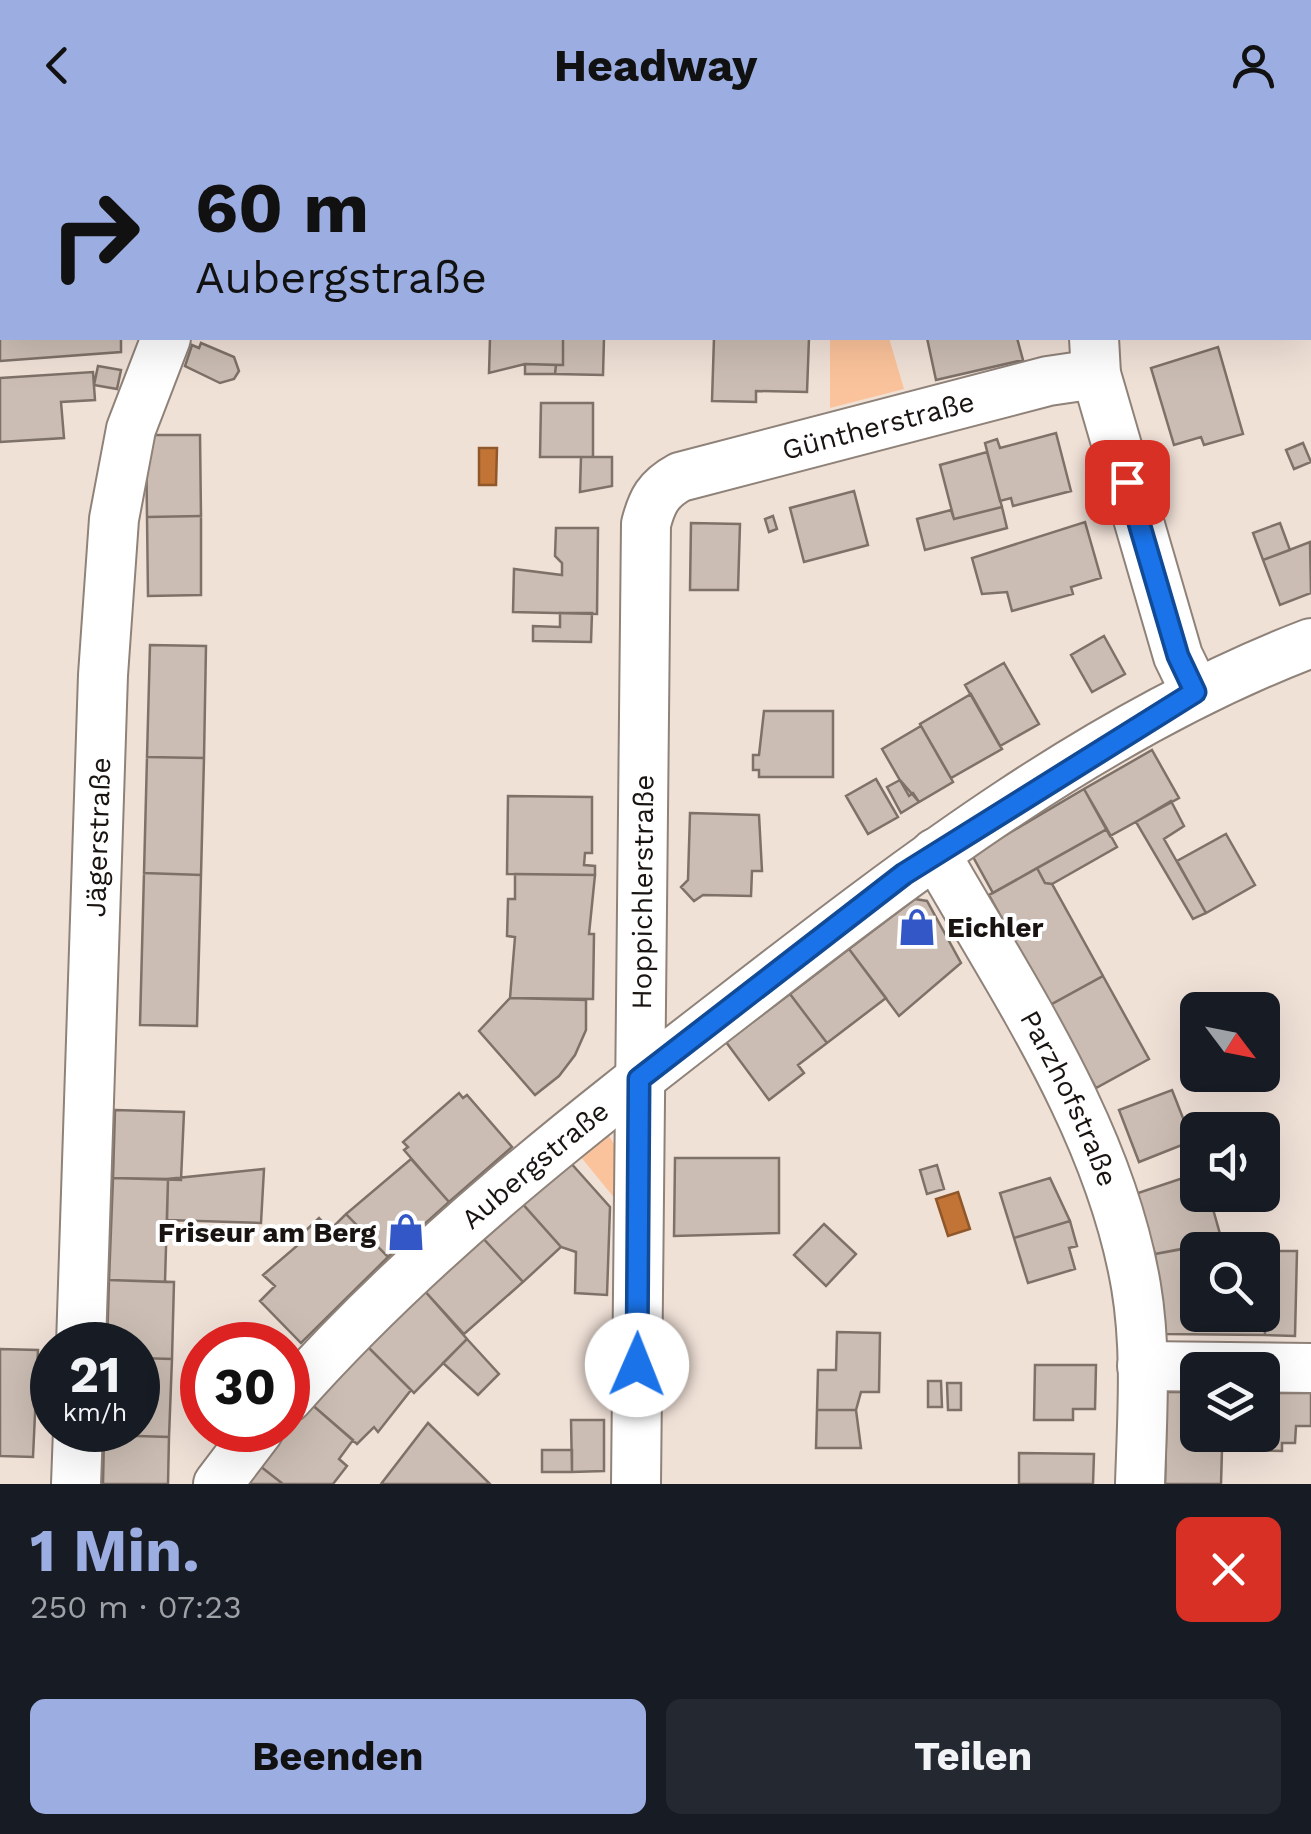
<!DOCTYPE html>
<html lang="de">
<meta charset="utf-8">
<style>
:root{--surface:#171b24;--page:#242831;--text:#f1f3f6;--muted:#9ea1a6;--accent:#9cade1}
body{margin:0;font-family:"Work Sans",sans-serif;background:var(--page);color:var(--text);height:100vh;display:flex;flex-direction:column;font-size:38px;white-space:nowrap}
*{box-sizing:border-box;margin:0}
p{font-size:32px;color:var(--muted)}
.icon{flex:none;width:55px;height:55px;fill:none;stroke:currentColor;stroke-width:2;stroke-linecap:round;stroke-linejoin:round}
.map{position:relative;height:1354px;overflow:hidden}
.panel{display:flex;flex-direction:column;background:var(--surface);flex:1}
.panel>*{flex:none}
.banner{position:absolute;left:0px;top:0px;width:1312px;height:210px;box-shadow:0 10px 40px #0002;background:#9cade1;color:#111;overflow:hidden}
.needle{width:65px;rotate:122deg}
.fabs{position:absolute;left:1180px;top:862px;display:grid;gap:20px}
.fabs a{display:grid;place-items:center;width:100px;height:100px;border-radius:15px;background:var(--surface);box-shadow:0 10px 40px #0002;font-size:50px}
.speed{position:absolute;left:30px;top:1192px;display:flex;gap:20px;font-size:50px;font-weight:700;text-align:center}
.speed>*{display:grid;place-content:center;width:130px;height:130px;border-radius:50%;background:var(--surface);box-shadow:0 10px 40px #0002;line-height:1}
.speed small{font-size:25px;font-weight:400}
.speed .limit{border:15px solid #d22;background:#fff;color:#111}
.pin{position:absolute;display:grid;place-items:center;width:85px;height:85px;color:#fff;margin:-42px;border-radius:20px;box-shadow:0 5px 15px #0006}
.me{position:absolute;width:110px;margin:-55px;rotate:1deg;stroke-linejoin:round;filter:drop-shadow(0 0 8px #0008)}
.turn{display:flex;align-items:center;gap:35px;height:210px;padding:0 30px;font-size:45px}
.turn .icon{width:130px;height:130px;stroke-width:2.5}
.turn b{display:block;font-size:70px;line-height:85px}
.round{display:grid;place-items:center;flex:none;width:105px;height:105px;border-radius:15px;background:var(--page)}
.head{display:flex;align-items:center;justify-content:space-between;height:170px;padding:0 30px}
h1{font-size:60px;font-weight:700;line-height:75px;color:var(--accent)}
.button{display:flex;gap:20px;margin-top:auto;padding:20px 30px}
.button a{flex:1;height:115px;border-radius:15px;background:var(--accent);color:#111;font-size:40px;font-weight:700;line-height:115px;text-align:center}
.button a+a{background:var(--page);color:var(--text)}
header{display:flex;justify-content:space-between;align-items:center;height:130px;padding:0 30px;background:var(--accent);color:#111;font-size:45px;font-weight:700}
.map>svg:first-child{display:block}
.green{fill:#fbc39b}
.water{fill:#c17435;stroke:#8f572a;stroke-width:2.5}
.building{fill:#cbbdb3;stroke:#7e7168;stroke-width:2.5}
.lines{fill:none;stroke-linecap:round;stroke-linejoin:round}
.minor-casing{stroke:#8f8279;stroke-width:52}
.minor{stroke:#fff;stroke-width:48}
.route-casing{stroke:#114b97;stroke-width:25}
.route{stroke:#1a73e8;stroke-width:18}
.labels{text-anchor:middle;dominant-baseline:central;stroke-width:8;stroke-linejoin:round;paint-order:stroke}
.street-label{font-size:28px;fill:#191411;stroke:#fff}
.poi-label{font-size:28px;font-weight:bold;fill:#191411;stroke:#fff;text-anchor:start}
</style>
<header><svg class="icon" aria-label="back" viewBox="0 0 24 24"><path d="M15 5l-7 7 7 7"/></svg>Headway<svg class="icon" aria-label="person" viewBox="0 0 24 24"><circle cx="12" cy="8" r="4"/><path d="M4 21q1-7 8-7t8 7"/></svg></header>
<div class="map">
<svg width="1311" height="1354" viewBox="0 0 1311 1354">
<rect width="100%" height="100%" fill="#f0e1d7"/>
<path class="green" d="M 830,208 L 889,208 L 904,259 L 830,278 Z
M 607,1003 L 617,1018 L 616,1070 L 580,1026 Z"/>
<path class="water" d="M 479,318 L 497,318 L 496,355 L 479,355 Z
M 958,1062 L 970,1099 L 948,1106 L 936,1069 Z"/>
<path class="building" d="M 14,0 L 57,0 L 57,2 L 14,2 Z
M 102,0 L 157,0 L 157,2 L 102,2 Z
M 254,0 L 315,0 L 315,2 L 235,2 Z
M 1006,0 L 1054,0 L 1054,2 L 1006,2 Z
M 1144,0 L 1213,0 L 1213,2 L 1144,2 Z
M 0,154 L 2,208 L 121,208 L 121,222 L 0,231 Z
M 490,208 L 563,208 L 563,235 L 525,234 L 489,243 Z
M 563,208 L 604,208 L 603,245 L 555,244 L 556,235 L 563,235 Z
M 714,208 L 809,208 L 807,262 L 756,261 L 756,272 L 712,271 Z
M 927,208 L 1017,208 L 1023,230 L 936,250 Z
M 201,213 L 234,227 L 239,241 L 234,249 L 220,253 L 185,236 L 192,215 L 199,218 Z
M 1218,217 L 1243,304 L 1204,315 L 1201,307 L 1174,315 L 1151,238 Z
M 525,234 L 556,235 L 555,244 L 525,244 Z
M 98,236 L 121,240 L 117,259 L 94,255 Z
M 93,242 L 95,270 L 61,272 L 64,308 L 0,312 L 0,248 Z
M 541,273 L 593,273 L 593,327 L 540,327 Z
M 1056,303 L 1071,361 L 1013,376 L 1011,368 L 1000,371 L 985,313 L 997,309 L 1000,318 Z
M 146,305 L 200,305 L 201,386 L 147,387 Z
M 1303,313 L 1311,332 L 1294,339 L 1286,320 Z
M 987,322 L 1002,377 L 954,389 L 940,335 Z
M 581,327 L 612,327 L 612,356 L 580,362 Z
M 854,361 L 868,415 L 804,432 L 790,378 Z
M 1002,377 L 1007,398 L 925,420 L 917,389 L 951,380 L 954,389 Z
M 201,386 L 201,465 L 148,466 L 147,387 Z
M 773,386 L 777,399 L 769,402 L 765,389 Z
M 1085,392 L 1101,448 L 1071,457 L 1073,464 L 1012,481 L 1007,462 L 982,464 L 972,428 Z
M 691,393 L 740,394 L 738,460 L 690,460 Z
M 1280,393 L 1290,420 L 1263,430 L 1253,403 Z
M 556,398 L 598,398 L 597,484 L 513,482 L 514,439 L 562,445 L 562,433 L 555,426 Z
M 1310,412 L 1311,463 L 1280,475 L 1263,430 Z
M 560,483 L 592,483 L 591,512 L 533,511 L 533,496 L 560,497 Z
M 1104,506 L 1125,544 L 1092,562 L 1071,525 Z
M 150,515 L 206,516 L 204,628 L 147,627 Z
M 1004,533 L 1039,594 L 1000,616 L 965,555 Z
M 971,564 L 1002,619 L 951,648 L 920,594 Z
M 764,581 L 833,581 L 833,647 L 759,647 L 759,640 L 753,640 L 753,625 L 759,625 Z
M 921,596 L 953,652 L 919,672 L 913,663 L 909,666 L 882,619 Z
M 1152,620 L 1179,668 L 1110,706 L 1084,659 Z
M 147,627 L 204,628 L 201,745 L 144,743 Z
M 876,649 L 898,687 L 868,704 L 846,666 Z
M 900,650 L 919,672 L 901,683 L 887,657 Z
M 1084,659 L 1107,699 L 993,763 L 972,725 Z
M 508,666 L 592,667 L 592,723 L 585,723 L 584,735 L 595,736 L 595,745 L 507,744 Z
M 1171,671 L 1184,696 L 1164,709 L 1206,783 L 1193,789 L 1136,692 Z
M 690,683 L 759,685 L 762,741 L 752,741 L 751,766 L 703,765 L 694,771 L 681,757 L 688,750 Z
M 1107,699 L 1117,717 L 1052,754 L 1045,753 L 1037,738 Z
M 1226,704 L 1255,755 L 1206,783 L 1177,731 Z
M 1037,738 L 1045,753 L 1052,754 L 1103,846 L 1050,875 L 989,765 Z
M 144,743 L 201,745 L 197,896 L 140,895 Z
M 515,744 L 595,745 L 589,804 L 594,804 L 593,869 L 510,868 L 515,807 L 507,806 L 508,769 L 515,769 Z
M 915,769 L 927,771 L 961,833 L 899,886 L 849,819 Z
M 849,819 L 886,868 L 827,913 L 790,864 Z
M 1103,846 L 1149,929 L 1096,958 L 1050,875 Z
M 790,864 L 827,913 L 798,935 L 804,943 L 769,970 L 726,912 Z
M 510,868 L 586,870 L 586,900 L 575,925 L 559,946 L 535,965 L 479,901 Z
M 1172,960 L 1192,1011 L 1139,1032 L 1119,980 Z
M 459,963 L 463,968 L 467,965 L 512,1017 L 449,1072 L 404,1020 L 408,1017 L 403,1012 Z
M 115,980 L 184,982 L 181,1050 L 113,1048 Z
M 675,1028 L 779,1028 L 779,1103 L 674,1106 Z
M 411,1029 L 449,1072 L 388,1127 L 346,1084 Z
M 569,1031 L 610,1077 L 607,1165 L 575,1163 L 576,1122 L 561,1117 L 521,1072 Z
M 937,1035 L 944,1059 L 927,1064 L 920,1040 Z
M 264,1039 L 261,1093 L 167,1090 L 168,1049 Z
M 1198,1043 L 1198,1065 L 1209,1065 L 1222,1111 L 1155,1124 L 1135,1064 Z
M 113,1048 L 168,1049 L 165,1152 L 109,1150 Z
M 1050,1048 L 1070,1091 L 1014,1108 L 1000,1063 Z
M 521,1072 L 561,1117 L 523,1152 L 482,1107 Z
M 346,1084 L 388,1127 L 301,1213 L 260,1171 L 275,1156 L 263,1145 L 305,1109 L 301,1105 L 319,1088 L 330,1100 Z
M 1070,1091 L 1077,1116 L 1069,1118 L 1075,1139 L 1028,1153 L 1014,1108 Z
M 824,1094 L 856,1124 L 826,1156 L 794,1125 Z
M 482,1107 L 523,1152 L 464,1204 L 423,1159 Z
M 1217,1113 L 1219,1120 L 1198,1120 L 1198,1185 L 1262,1185 L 1266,1157 L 1265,1205 L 1166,1204 L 1155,1124 Z
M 1262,1121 L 1297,1121 L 1295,1206 L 1265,1205 Z
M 109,1150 L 174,1152 L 172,1229 L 138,1228 L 138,1215 L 107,1215 Z
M 423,1159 L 467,1209 L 414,1263 L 366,1215 Z
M 837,1202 L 880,1203 L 879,1262 L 861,1262 L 856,1280 L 817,1280 L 818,1240 L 836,1240 Z
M 467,1209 L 499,1244 L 478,1265 L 443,1233 Z
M 366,1215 L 411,1260 L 378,1302 L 374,1297 L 357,1314 L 310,1273 Z
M 0,1219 L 38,1220 L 33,1327 L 0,1326 Z
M 138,1228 L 172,1229 L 169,1307 L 104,1305 L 104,1300 L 138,1300 Z
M 1035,1235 L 1096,1235 L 1095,1279 L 1073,1279 L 1073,1290 L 1034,1290 Z
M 928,1251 L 941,1251 L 942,1277 L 928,1277 Z
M 947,1253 L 961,1253 L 961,1280 L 948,1280 Z
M 1167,1262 L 1198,1262 L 1198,1305 L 1243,1305 L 1243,1320 L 1222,1320 L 1221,1354 L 1165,1354 Z
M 1262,1263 L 1311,1263 L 1311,1296 L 1296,1296 L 1295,1313 L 1282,1313 L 1282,1321 L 1243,1320 L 1243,1305 L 1262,1305 Z
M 310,1273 L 353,1310 L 339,1329 L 347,1336 L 333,1354 L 283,1354 L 260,1336 Z
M 817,1280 L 856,1280 L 861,1318 L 816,1318 Z
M 571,1290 L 604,1290 L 604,1341 L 572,1342 Z
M 428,1293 L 490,1354 L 381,1354 Z
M 104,1305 L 169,1307 L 168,1354 L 103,1354 Z
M 542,1320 L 572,1320 L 572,1342 L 542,1342 Z
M 1019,1323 L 1094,1324 L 1093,1354 L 1019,1354 Z
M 260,1336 L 283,1354 L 246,1354 Z"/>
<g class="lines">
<g class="minor-casing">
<g id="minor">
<path d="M 1086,0 L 1086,2"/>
<path d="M 616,2 L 619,0"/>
<path d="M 1094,208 L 1096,244 L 1178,526 L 1195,561"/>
<path id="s1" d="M 935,723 C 1013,860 1109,998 1136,1156 C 1147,1221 1142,1289 1140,1354"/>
<path id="s2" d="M 81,1215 L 103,545 L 114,389 L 131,299 L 166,208"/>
<path d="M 1142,1236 L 1311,1238"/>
<path id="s3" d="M 288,1268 C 421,1118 578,996 736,874 C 914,736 1099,594 1311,513"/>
<path d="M 76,1354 L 78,1300"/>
<path d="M 218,1354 L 259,1300"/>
<path id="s4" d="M 636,1354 L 646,394 C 652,371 658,359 680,347 L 1048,251 L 1096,244"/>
</g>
</g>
<use href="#minor" class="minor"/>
</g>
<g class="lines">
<g class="route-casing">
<path id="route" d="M 637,1235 L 639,949 L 904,744 L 1195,562 L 1178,526 L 1127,352"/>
</g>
<use href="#route" class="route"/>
</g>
<defs>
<g id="shop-bare" transform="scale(3)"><path d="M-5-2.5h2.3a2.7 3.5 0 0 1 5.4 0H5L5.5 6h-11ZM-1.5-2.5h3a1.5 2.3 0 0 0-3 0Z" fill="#3457c8" stroke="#fff" stroke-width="2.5" paint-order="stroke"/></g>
</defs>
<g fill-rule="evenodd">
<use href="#shop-bare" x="917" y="797"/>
<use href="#shop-bare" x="406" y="1102"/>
</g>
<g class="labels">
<g class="street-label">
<text stroke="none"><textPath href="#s4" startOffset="1225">Güntherstraße</textPath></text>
<text stroke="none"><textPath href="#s2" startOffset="508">Jägerstraße</textPath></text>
<text stroke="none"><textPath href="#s4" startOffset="592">Hoppichlerstraße</textPath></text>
<text stroke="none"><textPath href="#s1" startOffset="280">Parzhofstraße</textPath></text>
<text stroke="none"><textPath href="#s3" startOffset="340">Aubergstraße</textPath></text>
</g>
<g class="poi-label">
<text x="947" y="797">Eichler</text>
<text x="376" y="1102" text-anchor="end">Friseur am Berg</text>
</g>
</g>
</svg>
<div class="fabs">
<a><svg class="needle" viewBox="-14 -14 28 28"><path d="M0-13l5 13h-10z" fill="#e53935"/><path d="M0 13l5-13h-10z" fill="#9ea1a6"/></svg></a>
<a><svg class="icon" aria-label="sound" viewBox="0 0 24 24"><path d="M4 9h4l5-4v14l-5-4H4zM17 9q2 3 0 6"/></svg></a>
<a><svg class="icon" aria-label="search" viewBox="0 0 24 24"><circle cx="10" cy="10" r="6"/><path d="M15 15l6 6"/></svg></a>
<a><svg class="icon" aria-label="layers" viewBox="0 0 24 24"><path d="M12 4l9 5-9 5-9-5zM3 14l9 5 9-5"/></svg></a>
</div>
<div class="speed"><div>21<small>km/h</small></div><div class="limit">30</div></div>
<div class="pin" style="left:1127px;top:352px;background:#d93025"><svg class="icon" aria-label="arrive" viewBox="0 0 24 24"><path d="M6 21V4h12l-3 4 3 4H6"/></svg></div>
<svg class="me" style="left:637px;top:1235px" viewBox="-20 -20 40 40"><circle r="19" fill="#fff"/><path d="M0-13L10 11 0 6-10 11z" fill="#1a73e8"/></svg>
<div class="banner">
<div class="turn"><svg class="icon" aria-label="right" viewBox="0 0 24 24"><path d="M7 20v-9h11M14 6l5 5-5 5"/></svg><div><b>60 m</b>Aubergstraße</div></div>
</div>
</div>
<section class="panel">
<div class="head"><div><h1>1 Min.</h1><p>250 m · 07:23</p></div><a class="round" style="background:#d93025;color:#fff"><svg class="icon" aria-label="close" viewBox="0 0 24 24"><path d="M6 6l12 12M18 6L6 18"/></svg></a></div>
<div class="button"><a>Beenden</a><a>Teilen</a></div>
</section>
